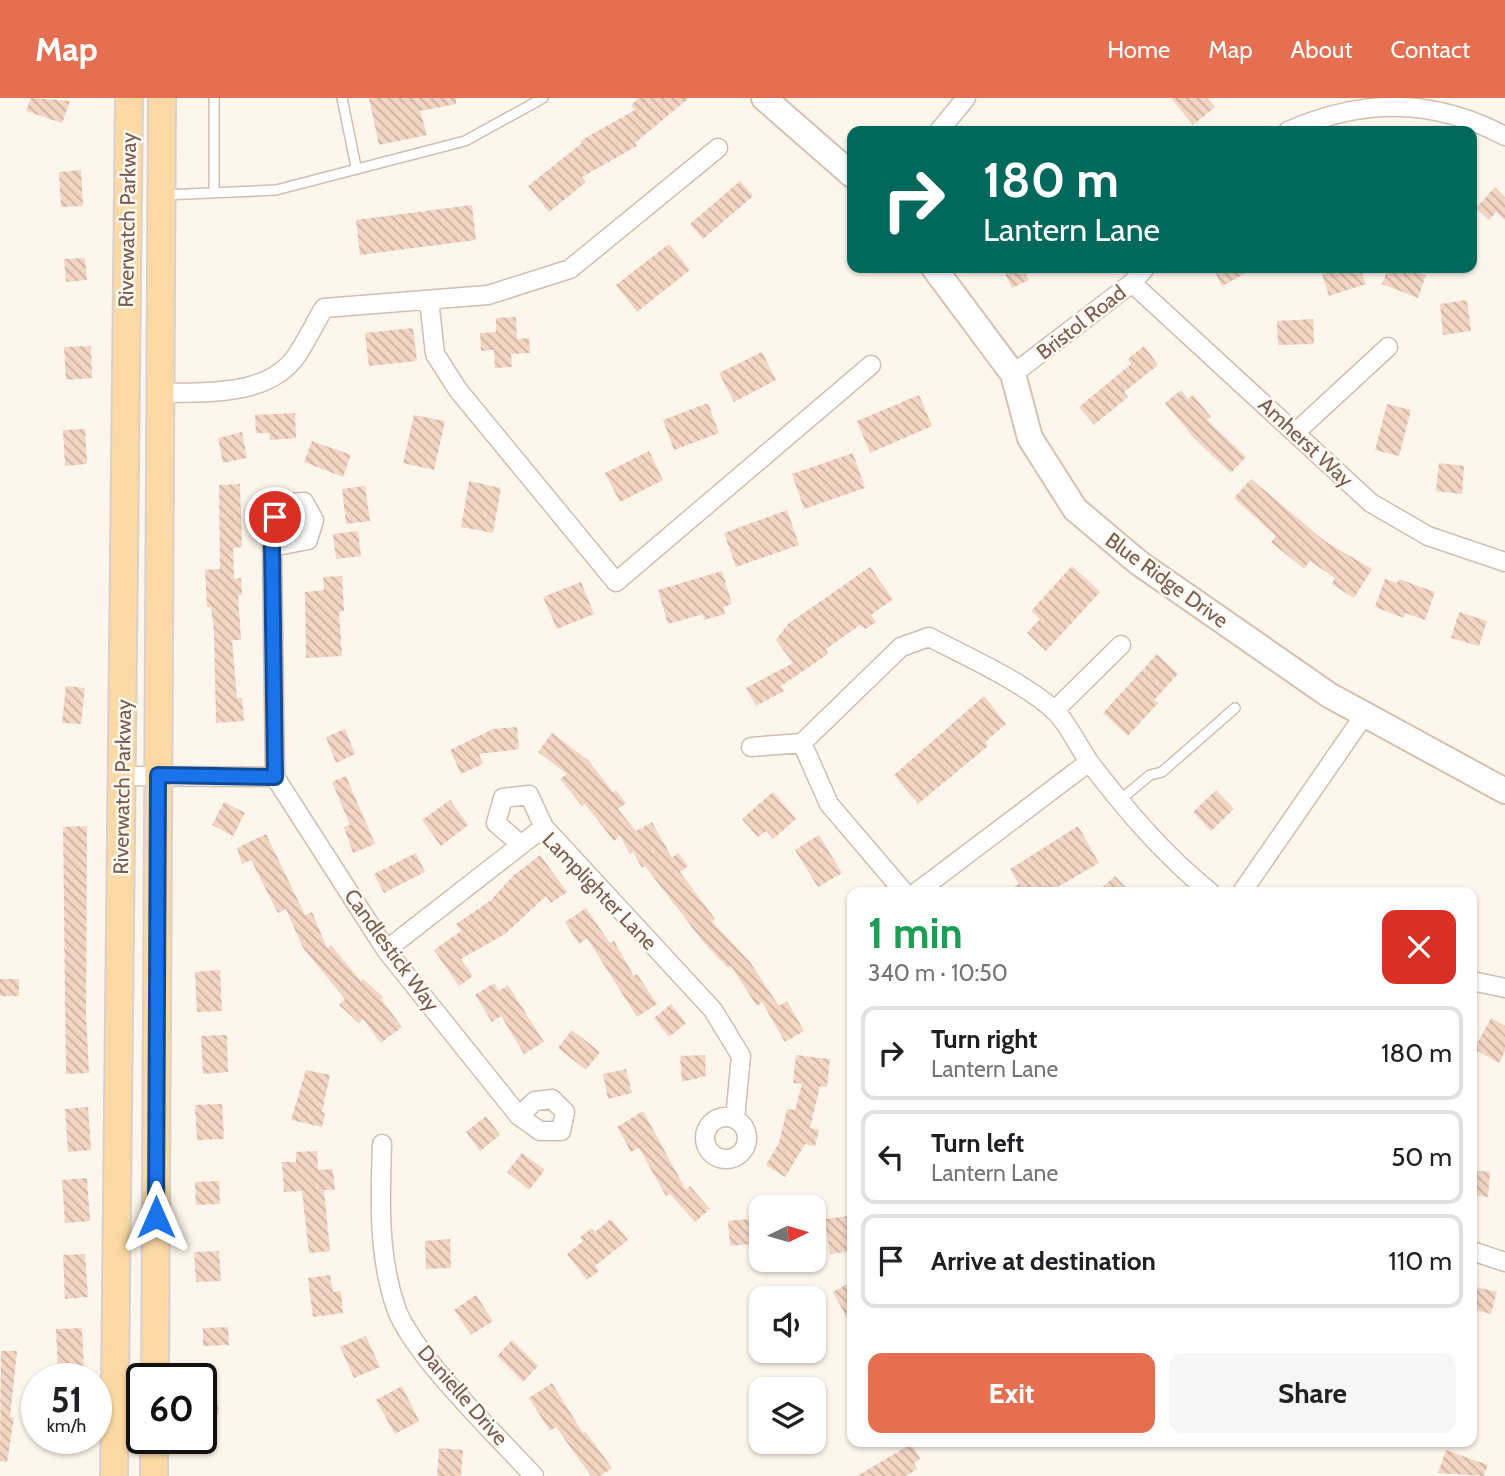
<!DOCTYPE html>
<meta charset="utf-8">
<style>
:root{--surface:#fff;--page:#f6f6f6;--text:#202124;--muted:#757577;--line:#e0e0e0;--accent:#e76f51}
body{margin:0;font-family:Cabin,sans-serif;background:var(--page);color:var(--text);height:100vh;display:flex;flex-direction:column;font-size:26px;white-space:nowrap}
*{box-sizing:border-box;margin:0}
p{font-size:23px;color:var(--muted)}
.icon{flex:none;width:38px;height:38px;fill:none;stroke:currentColor;stroke-width:2;stroke-linecap:round;stroke-linejoin:round}
.map{position:relative;flex:1;overflow:hidden}
.sheet{position:absolute;left:847px;top:789px;width:630px;height:560px;display:flex;flex-direction:column;background:var(--surface);border-radius:14px;box-shadow:0 2px 5px #0004}
.sheet>*{flex:none}
.hud{position:absolute;left:847px;top:28px;width:630px;height:147px;border-radius:14px;box-shadow:0 2px 5px #0004;background:#00695c;color:#fff;overflow:hidden}
.needle{width:46px;rotate:85deg}
.controls{position:absolute;left:749px;top:1097px;display:grid;gap:14px}
.controls a{display:grid;place-items:center;width:77px;height:77px;border-radius:14px;background:var(--surface);box-shadow:0 2px 5px #0004;font-size:35px}
.speed{position:absolute;left:21px;top:1265px;display:flex;gap:14px;font-size:35px;font-weight:700;text-align:center}
.speed>*{display:grid;place-content:center;width:91px;height:91px;border-radius:50%;background:var(--surface);box-shadow:0 2px 5px #0004;line-height:1}
.speed small{font-size:18px;font-weight:400}
.speed .limit{border:4px solid #111;border-radius:10px;background:#fff;color:#111}
.pin{position:absolute;display:grid;place-items:center;width:60px;height:60px;color:#fff;margin:-30px;border:4px solid #fff;border-radius:50%;box-shadow:0 2px 7px #0007}
.me{position:absolute;width:77px;margin:-38px;rotate:0deg;stroke-linejoin:round;filter:drop-shadow(0 0 5px #0008)}
.turn{display:flex;align-items:center;gap:24px;height:147px;padding:0 21px;font-size:32px}
.turn .icon{width:91px;height:91px;stroke-width:2.5}
.turn b{display:block;font-size:49px;line-height:60px}
.round{display:grid;place-items:center;flex:none;width:74px;height:74px;border-radius:14px;background:var(--page)}
.head{display:flex;align-items:center;justify-content:space-between;height:119px;padding:0 21px}
h1{font-size:42px;font-weight:700;line-height:52px;color:#1e9e55}
.action{display:flex;gap:14px;margin-top:auto;padding:14px 21px}
.action a{flex:1;height:80px;border-radius:14px;background:var(--accent);color:#fff;font-size:28px;font-weight:700;line-height:80px;text-align:center}
.action a+a{background:var(--page);color:var(--text)}
ul{padding:0;list-style:none}
li{display:flex;align-items:center;gap:21px;height:94px;margin:0 14px 10px;padding:0 7px;border:4px solid var(--line);border-radius:14px}
li div{flex:1}
li b{display:block;font-size:26px}
li em{font-style:normal}
header{display:flex;align-items:center;gap:42px;box-sizing:border-box;height:98px;padding:0 35px;background:var(--accent);color:#fff}
header strong{font-size:33px}
nav{display:flex;gap:38px;margin-inline-start:auto;font-size:24px}
.map>svg:first-child{display:block}
.building{fill:url(#building-back-hatch)}
.lines{fill:none;stroke-linecap:round;stroke-linejoin:round}
.lane-casing{stroke:#d1beb0;stroke-width:12}
.street-casing{stroke:#d1beb0;stroke-width:21}
.secondary-casing{stroke:#d6c0b0;stroke-width:28}
.primary-casing{stroke:#dad1cd;stroke-width:30}
.lane{stroke:#fff;stroke-width:9}
.street{stroke:#fff;stroke-width:18}
.secondary{stroke:#fff;stroke-width:24}
.primary{stroke:#fbd9a5;stroke-width:26}
.route-casing{stroke:#114b97;stroke-width:18}
.route{stroke:#1a73e8;stroke-width:12}
.labels{text-anchor:middle;dominant-baseline:central;stroke-width:5;stroke-linejoin:round;paint-order:stroke}
.street-label{font-size:21px;fill:#7a5c4d;stroke:#fffaf3}
</style>
<header>
<strong>Map</strong>
<nav><a>Home</a><a>Map</a><a>About</a><a>Contact</a></nav>
</header>
<div class="map">
<svg width="1505" height="1378" viewBox="0 0 1505 1378">
<defs>
<pattern id="building-back-hatch" width="6" height="6" patternUnits="userSpaceOnUse" patternTransform="scale(1.75)"><rect width="6" height="6" fill="#f3d5c3"/><path d="M-1 5l2 2M0 0l6 6M5-1l2 2" fill="none" stroke="#cab0a1"/></pattern>
</defs>
<rect width="100%" height="100%" fill="#fdf6ec"/>
<path class="building" d="M 31,0 L 70,3 L 62,25 L 26,13 Z
M 369,0 L 456,0 L 456,6 L 420,13 L 427,37 L 379,47 Z
M 639,0 L 689,0 L 635,45 L 637,48 L 582,79 L 586,84 L 549,114 L 528,88 L 582,45 L 580,43 L 635,12 L 631,7 Z
M 1171,0 L 1207,0 L 1215,9 L 1193,27 Z
M 81,72 L 83,108 L 61,109 L 59,74 Z
M 740,83 L 753,98 L 703,141 L 690,126 Z
M 1495,89 L 1505,99 L 1505,122 L 1496,114 L 1489,122 L 1476,110 Z
M 472,107 L 476,142 L 360,157 L 356,122 Z
M 669,146 L 690,172 L 637,214 L 616,187 Z
M 85,160 L 87,182 L 66,184 L 64,161 Z
M 1012,170 L 1023,170 L 1029,182 L 1012,190 L 1004,173 Z
M 1213,170 L 1255,170 L 1222,188 Z
M 1341,170 L 1360,170 L 1366,186 L 1329,198 L 1322,176 Z
M 1388,170 L 1406,170 L 1426,177 L 1418,200 L 1382,186 Z
M 1467,202 L 1471,233 L 1443,237 L 1440,206 Z
M 516,219 L 517,241 L 529,240 L 530,255 L 511,256 L 512,269 L 495,270 L 494,252 L 481,253 L 480,235 L 496,234 L 496,220 Z
M 1313,221 L 1314,246 L 1278,247 L 1277,223 Z
M 413,230 L 417,263 L 369,268 L 365,235 Z
M 91,248 L 92,280 L 66,282 L 64,249 Z
M 1144,248 L 1158,267 L 1124,294 L 1128,299 L 1094,327 L 1079,309 L 1131,266 L 1128,261 Z
M 762,254 L 776,282 L 734,304 L 719,275 Z
M 1181,292 L 1188,301 L 1193,297 L 1211,319 L 1207,322 L 1246,359 L 1231,375 L 1194,340 L 1165,305 Z
M 919,297 L 932,328 L 870,355 L 857,323 Z
M 708,305 L 719,335 L 674,352 L 663,322 Z
M 1387,306 L 1411,312 L 1399,358 L 1375,352 Z
M 295,315 L 296,340 L 270,342 L 269,335 L 256,335 L 255,317 Z
M 414,317 L 445,323 L 434,372 L 403,365 Z
M 85,331 L 87,366 L 65,368 L 63,332 Z
M 242,334 L 247,360 L 223,365 L 218,340 Z
M 312,343 L 351,357 L 343,379 L 304,364 Z
M 649,353 L 663,382 L 620,404 L 605,375 Z
M 853,355 L 865,390 L 804,411 L 792,376 Z
M 1439,365 L 1464,368 L 1462,396 L 1436,393 Z
M 1251,381 L 1326,444 L 1372,471 L 1354,500 L 1332,486 L 1335,480 L 1310,463 L 1304,471 L 1271,444 L 1276,438 L 1234,400 Z
M 469,383 L 501,390 L 493,435 L 461,429 Z
M 240,386 L 242,449 L 233,450 L 234,481 L 241,480 L 242,497 L 238,497 L 241,542 L 232,542 L 237,600 L 242,600 L 244,623 L 216,625 L 214,532 L 211,509 L 207,509 L 205,472 L 220,471 L 219,387 Z
M 365,388 L 370,423 L 346,426 L 342,391 Z
M 787,412 L 799,447 L 736,469 L 724,435 Z
M 358,433 L 361,458 L 336,461 L 333,436 Z
M 1072,468 L 1100,494 L 1046,553 L 1027,535 L 1040,521 L 1031,513 Z
M 870,469 L 893,501 L 871,517 L 876,524 L 866,531 L 860,527 L 826,551 L 828,556 L 781,588 L 784,593 L 756,608 L 746,590 L 793,565 L 776,542 L 788,526 Z
M 722,473 L 732,506 L 723,509 L 725,516 L 704,522 L 703,516 L 668,526 L 658,492 Z
M 342,478 L 344,513 L 339,514 L 342,558 L 306,560 L 305,494 L 324,492 L 323,479 Z
M 1385,481 L 1397,485 L 1399,481 L 1435,494 L 1425,522 L 1405,515 L 1404,520 L 1375,509 Z
M 581,484 L 594,516 L 557,531 L 543,499 Z
M 1459,514 L 1487,523 L 1479,548 L 1451,540 Z
M 1157,556 L 1178,576 L 1154,602 L 1158,605 L 1128,638 L 1103,615 Z
M 66,588 L 85,590 L 81,626 L 62,625 Z
M 984,598 L 1006,626 L 985,644 L 988,648 L 918,706 L 894,677 Z
M 517,629 L 519,651 L 479,656 L 483,666 L 461,676 L 450,652 L 493,631 Z
M 345,631 L 355,656 L 336,665 L 326,639 Z
M 552,635 L 588,662 L 613,694 L 616,692 L 626,705 L 618,711 L 636,733 L 652,724 L 672,760 L 678,755 L 688,768 L 680,774 L 715,821 L 712,824 L 750,864 L 779,908 L 787,903 L 804,933 L 785,944 L 762,904 L 757,908 L 731,868 L 728,870 L 705,846 L 645,768 L 642,770 L 633,754 L 630,756 L 620,738 L 614,743 L 585,706 L 582,708 L 560,681 L 567,676 L 538,654 Z
M 346,678 L 375,746 L 353,755 L 344,729 L 350,727 L 332,684 Z
M 1216,692 L 1234,711 L 1211,733 L 1193,714 Z
M 773,694 L 796,721 L 773,741 L 766,733 L 758,739 L 742,721 Z
M 450,702 L 468,727 L 441,748 L 422,722 Z
M 224,704 L 245,715 L 233,738 L 212,727 Z
M 87,728 L 86,917 L 89,975 L 66,976 L 63,729 Z
M 1078,728 L 1099,765 L 1049,794 L 1004,794 L 1019,786 L 1010,771 Z
M 266,736 L 305,817 L 312,814 L 327,850 L 331,847 L 361,883 L 363,881 L 383,899 L 381,901 L 402,929 L 381,945 L 363,921 L 359,925 L 339,907 L 345,901 L 303,850 L 286,811 L 278,815 L 251,762 L 242,766 L 237,750 Z
M 819,737 L 842,775 L 818,789 L 795,752 Z
M 416,755 L 425,774 L 384,795 L 374,776 Z
M 540,757 L 567,794 L 551,805 L 546,798 L 505,836 L 461,861 L 473,878 L 459,888 L 434,852 L 461,833 L 456,826 L 490,803 L 514,777 Z
M 1115,778 L 1130,794 L 1097,794 Z
M 586,810 L 610,845 L 614,843 L 634,878 L 637,876 L 657,906 L 637,919 L 587,840 L 579,846 L 565,824 Z
M 220,872 L 222,913 L 197,914 L 195,874 Z
M 0,881 L 19,881 L 19,898 L 0,898 Z
M 494,885 L 499,893 L 508,887 L 544,944 L 524,956 L 501,918 L 492,924 L 475,897 Z
M 671,906 L 686,925 L 669,939 L 654,920 Z
M 1491,920 L 1505,928 L 1505,953 L 1499,965 L 1474,951 Z
M 572,932 L 600,954 L 586,972 L 558,950 Z
M 227,937 L 228,974 L 203,976 L 201,938 Z
M 705,957 L 706,978 L 682,984 L 680,958 Z
M 796,957 L 830,961 L 827,989 L 820,988 L 810,1030 L 819,1032 L 815,1048 L 805,1046 L 785,1079 L 766,1067 L 779,1045 L 787,1011 L 795,1012 L 802,986 L 793,985 Z
M 626,971 L 632,995 L 608,1001 L 603,976 Z
M 306,972 L 330,977 L 322,1014 L 325,1015 L 322,1029 L 291,1022 Z
M 222,1006 L 224,1041 L 197,1042 L 195,1007 Z
M 88,1009 L 91,1052 L 68,1054 L 65,1011 Z
M 643,1013 L 686,1092 L 690,1088 L 710,1111 L 695,1124 L 670,1096 L 666,1098 L 639,1050 L 631,1054 L 617,1029 Z
M 486,1018 L 500,1037 L 480,1053 L 466,1034 Z
M 317,1053 L 318,1072 L 333,1071 L 335,1092 L 324,1092 L 330,1153 L 309,1155 L 302,1093 L 284,1094 L 282,1064 L 296,1064 L 296,1054 Z
M 522,1055 L 545,1072 L 529,1092 L 507,1074 Z
M 1472,1072 L 1490,1074 L 1488,1099 L 1472,1097 Z
M 87,1080 L 90,1123 L 65,1125 L 62,1082 Z
M 219,1083 L 220,1106 L 196,1107 L 195,1084 Z
M 848,1118 L 852,1153 L 830,1156 L 825,1121 Z
M 611,1121 L 628,1142 L 595,1168 L 599,1173 L 587,1182 L 567,1156 L 583,1143 L 580,1139 L 592,1130 L 595,1134 Z
M 749,1121 L 749,1128 L 761,1127 L 761,1145 L 730,1148 L 728,1123 Z
M 450,1141 L 451,1170 L 426,1171 L 425,1143 Z
M 219,1153 L 221,1183 L 196,1184 L 194,1154 Z
M 85,1156 L 88,1199 L 65,1201 L 63,1157 Z
M 330,1177 L 333,1194 L 341,1193 L 343,1215 L 313,1219 L 308,1180 Z
M 852,1183 L 852,1230 L 833,1194 Z
M 1472,1188 L 1497,1194 L 1491,1216 L 1472,1211 Z
M 476,1197 L 493,1223 L 471,1237 L 454,1212 Z
M 228,1229 L 229,1247 L 203,1248 L 203,1230 Z
M 82,1230 L 84,1271 L 58,1272 L 56,1231 Z
M 366,1238 L 380,1269 L 354,1280 L 340,1249 Z
M 512,1242 L 538,1268 L 523,1284 L 497,1258 Z
M 1,1253 L 17,1253 L 10,1319 L 14,1320 L 7,1364 L 0,1363 Z
M 552,1285 L 583,1335 L 585,1333 L 612,1370 L 600,1378 L 591,1378 L 556,1329 L 550,1333 L 529,1300 Z
M 402,1288 L 419,1323 L 395,1336 L 376,1302 Z
M 217,1298 L 219,1316 L 201,1318 L 201,1300 Z
M 911,1346 L 920,1361 L 914,1365 L 917,1371 L 906,1378 L 857,1378 Z
M 439,1350 L 463,1352 L 461,1378 L 437,1378 Z
M 1446,1352 L 1488,1367 L 1484,1378 L 1438,1375 Z"/>
<g class="lines">
<g class="lane-casing">
<path id="lane" d="M 214,0 L 214,95
M 342,0 L 356,69
M 164,97 L 276,92 L 465,43 L 543,0
M 1120,702 L 1150,677 L 1162,674 L 1235,610"/>
</g>
<g class="street-casing">
<path id="street" d="M 939,33 L 966,0
M 1288,33 C 1363,0 1432,0 1505,38
M 1132,185 L 1371,405 L 1428,438 L 1505,464
M 429,202 L 435,256 L 458,292 L 616,484 L 871,267
M 1013,276 L 1132,185 L 1145,170
M 161,295 C 205,294 269,299 297,257 C 307,242 315,225 324,210 L 488,197 L 570,171 L 718,50
M 1296,334 L 1388,249
M 272,449 L 308,442 L 314,422 L 304,404 L 286,405 L 275,420 L 272,449 L 275,679
M 1054,613 L 1121,547
M 802,645 L 829,706 L 904,794
M 751,649 L 802,645 L 901,549 L 929,539 C 966,558 1023,584 1054,612 C 1069,626 1078,649 1090,665 C 1126,712 1164,757 1210,794
M 123,678 L 275,679
M 275,679 L 386,852 L 519,1018 L 540,1033 L 561,1033 L 565,1014 L 552,1001 L 535,1003 L 519,1018
M 521,747 L 496,725 L 503,700 L 529,697 L 544,729 L 713,912 L 741,958 L 735,1021
M 917,794 L 1089,664
M 1242,794 L 1365,616
M 386,852 L 544,729
M 1472,883 L 1505,890
M705 1040a21 21 0 1 1 42 0a21 21 0 1 1-42 0Z
M 382,1046 C 380,1101 378,1158 396,1210 C 412,1256 498,1339 534,1378
M 1472,1153 L 1505,1164"/>
</g>
<g class="secondary-casing">
<path id="secondary" d="M 764,0 L 852,77
M 934,170 L 1013,276 L 1030,340 L 1075,411 L 1139,465 L 1329,597 L 1505,693"/>
</g>
<g class="primary-casing">
<path id="primary" d="M 155,1281 L 162,0
M 114,1378 L 129,0
M 154,1378 L 154,1340"/>
</g>
<use href="#lane" class="lane"/>
<use href="#street" class="street"/>
<use href="#secondary" class="secondary"/>
<use href="#primary" class="primary"/>
</g>
<g class="lines">
<g class="route-casing">
<path id="route" d="M 156,1119 L 158,677 L 275,679 L 272,449 L 275,419"/>
</g>
<use href="#route" class="route"/>
</g>
<g class="labels">
<g class="street-label">
<text transform="translate(127 122) rotate(-89)">Riverwatch Parkway</text>
<text transform="translate(1081 224) rotate(-38)">Bristol Road</text>
<text transform="translate(1306 344) rotate(43)">Amherst Way</text>
<text transform="translate(1167 482) rotate(36)">Blue Ridge Drive</text>
<text transform="translate(122 689) rotate(-89)">Riverwatch Parkway</text>
<text transform="translate(600 793) rotate(46)">Lamplighter Lane</text>
<text transform="translate(392 852) rotate(54)">Candlestick Way</text>
<text transform="translate(463 1297) rotate(49)">Danielle Drive</text>
</g>
</g>
</svg>
<div class="controls">
<a><svg class="needle" viewBox="-14 -14 28 28"><path d="M0-13l5 13h-10z" fill="#e53935"/><path d="M0 13l5-13h-10z" fill="#757577"/></svg></a>
<a><svg class="icon" aria-label="sound" viewBox="0 0 24 24"><path d="M4 9h4l5-4v14l-5-4H4zM17 9q2 3 0 6"/></svg></a>
<a><svg class="icon" aria-label="layers" viewBox="0 0 24 24"><path d="M12 4l9 5-9 5-9-5zM3 14l9 5 9-5"/></svg></a>
</div>
<div class="speed"><div>51<small>km/h</small></div><div class="limit">60</div></div>
<div class="pin" style="left:275px;top:419px;background:#d93025"><svg class="icon" aria-label="arrive" viewBox="0 0 24 24"><path d="M6 21V4h12l-3 4 3 4H6"/></svg></div>
<svg class="me" style="left:156px;top:1119px" viewBox="-20 -20 40 40"><path d="M0-17L14 15 0 8-14 15z" fill="#1a73e8" stroke="#fff" stroke-width="4"/></svg>
<div class="hud">
<div class="turn"><svg class="icon" aria-label="right" viewBox="0 0 24 24"><path d="M7 20v-9h11M14 6l5 5-5 5"/></svg><div><b>180 m</b>Lantern Lane</div></div>
</div>
<section class="sheet">
<div class="head"><div><h1>1 min</h1><p>340 m · 10:50</p></div><a class="round" style="background:#d93025;color:#fff"><svg class="icon" aria-label="close" viewBox="0 0 24 24"><path d="M6 6l12 12M18 6L6 18"/></svg></a></div>
<ul>
<li><svg class="icon" aria-label="right" viewBox="0 0 24 24"><path d="M7 20v-9h11M14 6l5 5-5 5"/></svg><div><b>Turn right</b><p>Lantern Lane</p></div><em>180 m</em></li>
<li><svg class="icon" aria-label="left" viewBox="0 0 24 24"><path d="M17 20v-9H6M10 6l-5 5 5 5"/></svg><div><b>Turn left</b><p>Lantern Lane</p></div><em>50 m</em></li>
<li><svg class="icon" aria-label="arrive" viewBox="0 0 24 24"><path d="M6 21V4h12l-3 4 3 4H6"/></svg><div><b>Arrive at destination</b></div><em>110 m</em></li>
</ul>
<div class="action"><a>Exit</a><a>Share</a></div>
</section>
</div>
